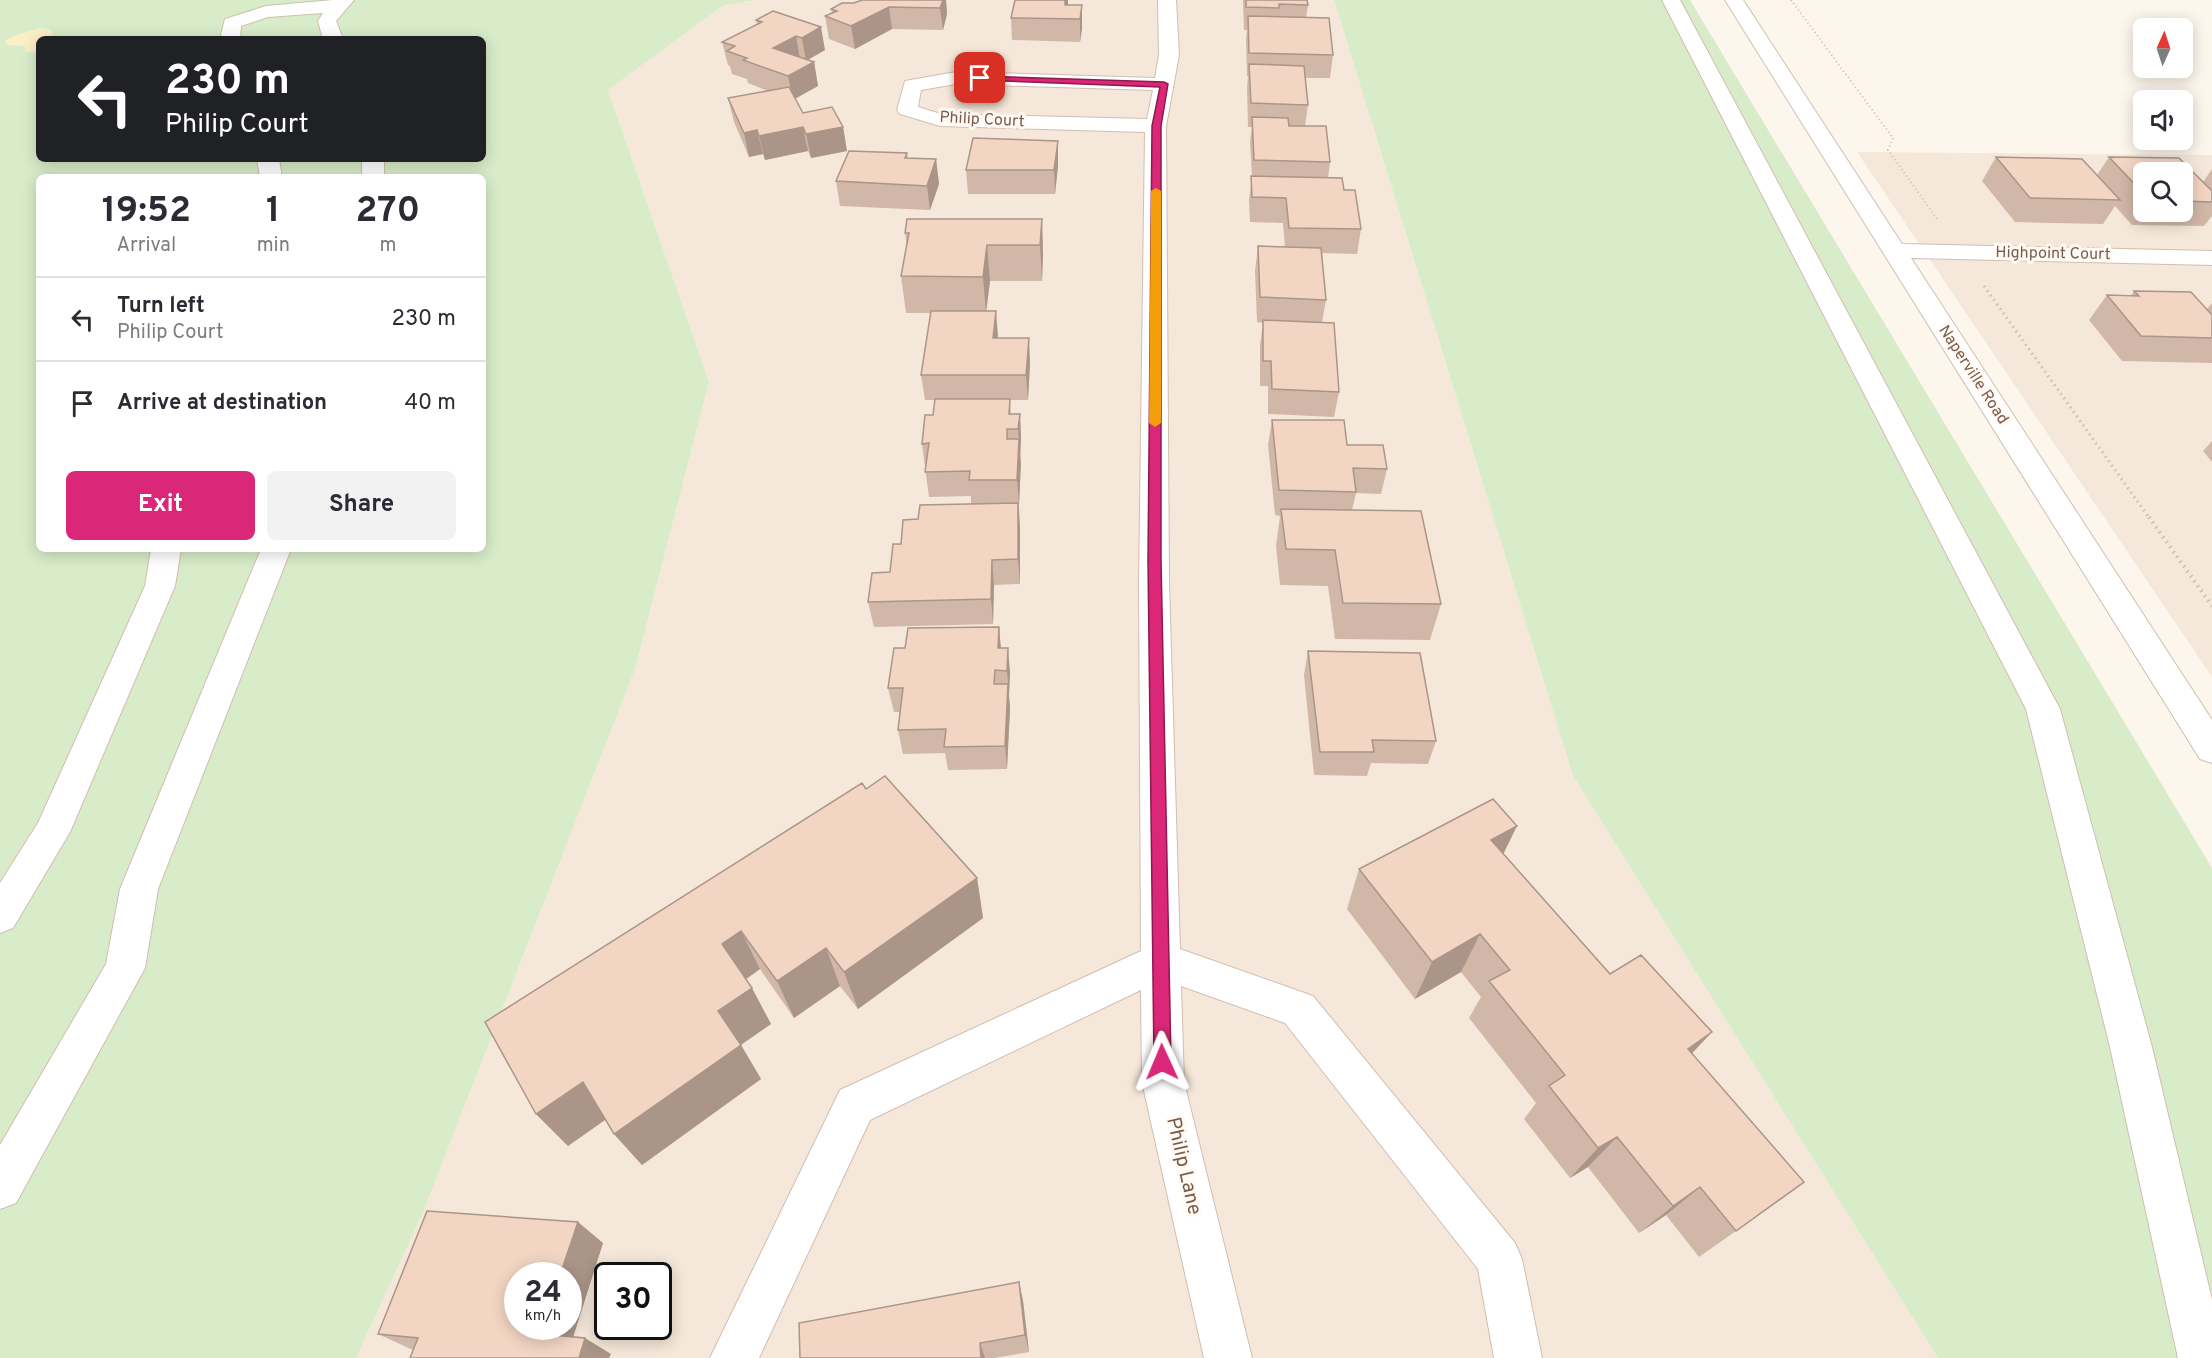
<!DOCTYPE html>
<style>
:root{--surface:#fff;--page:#f2f2f3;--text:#2b2b33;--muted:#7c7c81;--line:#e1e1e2;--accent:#db2777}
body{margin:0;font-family:Overpass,sans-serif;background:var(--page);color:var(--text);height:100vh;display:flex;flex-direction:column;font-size:22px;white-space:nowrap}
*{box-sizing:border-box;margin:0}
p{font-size:20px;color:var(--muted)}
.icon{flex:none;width:33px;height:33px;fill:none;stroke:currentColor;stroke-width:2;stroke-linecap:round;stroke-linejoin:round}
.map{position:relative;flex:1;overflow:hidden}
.details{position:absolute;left:36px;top:174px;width:450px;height:378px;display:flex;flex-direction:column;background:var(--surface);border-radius:9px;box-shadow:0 3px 15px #0003}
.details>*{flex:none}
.top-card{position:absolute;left:36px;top:36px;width:450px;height:126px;border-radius:9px;box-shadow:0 3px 15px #0003;background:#202124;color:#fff;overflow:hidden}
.needle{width:39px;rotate:3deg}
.controls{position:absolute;left:2133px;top:18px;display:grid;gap:12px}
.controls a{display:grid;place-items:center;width:60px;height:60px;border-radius:9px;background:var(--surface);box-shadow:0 3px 15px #0003;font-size:30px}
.speed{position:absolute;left:504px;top:1262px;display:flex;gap:12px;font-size:30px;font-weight:700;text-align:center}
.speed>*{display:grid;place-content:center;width:78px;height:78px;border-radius:50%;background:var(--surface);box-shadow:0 3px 15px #0003;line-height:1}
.speed small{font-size:15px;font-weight:400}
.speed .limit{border:3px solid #111;border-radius:9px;background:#fff;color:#111}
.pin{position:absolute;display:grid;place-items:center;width:51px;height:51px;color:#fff;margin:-26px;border-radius:12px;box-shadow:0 3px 9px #0006}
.me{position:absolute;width:66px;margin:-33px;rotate:359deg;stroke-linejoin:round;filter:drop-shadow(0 0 4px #0008)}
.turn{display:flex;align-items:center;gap:21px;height:126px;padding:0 30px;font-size:27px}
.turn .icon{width:78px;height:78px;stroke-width:2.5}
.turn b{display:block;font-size:42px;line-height:51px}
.eta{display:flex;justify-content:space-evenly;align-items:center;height:102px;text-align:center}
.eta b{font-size:36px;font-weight:700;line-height:42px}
.primary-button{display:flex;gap:12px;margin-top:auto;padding:12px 30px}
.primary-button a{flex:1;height:69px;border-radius:9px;background:var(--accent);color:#fff;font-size:24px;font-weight:700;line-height:69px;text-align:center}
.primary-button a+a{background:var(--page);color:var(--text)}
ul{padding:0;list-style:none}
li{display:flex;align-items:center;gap:18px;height:84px;padding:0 30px;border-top:2px solid var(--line)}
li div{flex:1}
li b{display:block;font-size:22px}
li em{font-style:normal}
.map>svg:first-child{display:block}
.residential{fill:#f5e8da;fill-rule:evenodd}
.green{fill:#d8ecc9;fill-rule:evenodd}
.sand{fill:#fcefc7}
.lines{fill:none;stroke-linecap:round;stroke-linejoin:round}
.minor-casing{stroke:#d1beb0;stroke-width:2}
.path-far2{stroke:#d9b8a5;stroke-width:2;stroke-dasharray:1 3;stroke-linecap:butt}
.path-far1{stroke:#d9b8a5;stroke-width:3;stroke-dasharray:1.5 4;stroke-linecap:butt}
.path{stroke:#d9b8a5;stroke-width:4;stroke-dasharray:1.5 4.5;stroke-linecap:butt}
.minor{fill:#fff;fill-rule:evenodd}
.wall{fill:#d1b7a8;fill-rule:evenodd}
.shaded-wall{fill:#aa9588}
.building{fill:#f3d5c3;stroke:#aa9588;stroke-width:1.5}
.route{fill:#db2777;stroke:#8e194d;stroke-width:1.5}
.slow{fill:#f59e0b}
.labels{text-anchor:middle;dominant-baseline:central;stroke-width:6;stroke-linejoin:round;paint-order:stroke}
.far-street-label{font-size:16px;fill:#7a5c4d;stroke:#fffaf3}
.street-label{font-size:20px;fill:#7a5c4d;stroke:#fffaf3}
</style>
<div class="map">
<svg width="2212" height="1358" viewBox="0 0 2212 1358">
<rect width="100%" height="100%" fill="#fdf6ec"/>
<path class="residential" d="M 757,0 L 1334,0 L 1573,776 L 1938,1358 L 356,1358 L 422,1215 L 635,669 L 709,382 L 608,90 L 724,5 ZM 518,1275 L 568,1275 L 568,1326 L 518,1326 ZM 608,1275 L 658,1275 L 658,1326 L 608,1326 Z
M 1857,152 L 2212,155 L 2212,677 ZM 2144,172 L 2182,172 L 2182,212 L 2144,212 Z"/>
<path class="green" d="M 0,0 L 757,0 L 724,5 L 608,90 L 709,382 L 635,669 L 422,1215 L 356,1358 L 0,1358 ZM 39,39 L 483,39 L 483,159 L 39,159 ZM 39,177 L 483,177 L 483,549 L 39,549 Z
M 1334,0 L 1690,0 L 2212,868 L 2212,1358 L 1938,1358 L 1573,776 Z"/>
<path class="sand" d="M 40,28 L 49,29 L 53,32 L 48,39 L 39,39 L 39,53 L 25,52 L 25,46 L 7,45 L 5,41 L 14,36 Z"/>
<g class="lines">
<g class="minor-casing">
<path id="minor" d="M 333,0 L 354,0 L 336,21 L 343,39 L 323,39 L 318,21 L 323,13 L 268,17 L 241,26 L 240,39 L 220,39 L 225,19 L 266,6 Z
M 1158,0 L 1176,0 L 1179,55 L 1166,126 L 1169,583 L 1180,949 L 1313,996 L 1515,1243 L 1522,1259 L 1542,1358 L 1494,1358 L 1478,1269 L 1285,1023 L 1181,986 L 1184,1082 L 1252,1358 L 1204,1358 L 1142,1082 L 1141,990 L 870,1120 L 759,1358 L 710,1358 L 840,1090 L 1141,951 L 1139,583 L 1145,132 L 940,126 L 900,114 L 897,110 L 905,81 L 956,72 L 1155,78 L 1159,55 ZM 956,84 L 1153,90 L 1147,119 L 941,114 L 918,107 L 921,90 Z
M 1662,0 L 1680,0 L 2060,709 L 2152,1047 L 2212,1300 L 2212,1358 L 2178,1358 L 2110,1047 L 2026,709 Z
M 1725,0 L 1743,0 L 1902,244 L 2212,251 L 2212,265 L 1911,258 L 2212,720 L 2212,763 L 2200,759 Z
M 257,159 L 279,159 L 282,177 L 260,177 Z
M 362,159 L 384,159 L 384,177 L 362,177 Z
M 151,549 L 181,549 L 175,586 L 70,832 L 13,928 L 0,933 L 0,883 L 38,823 L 145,586 Z
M 261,549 L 291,549 L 158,889 L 145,968 L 16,1203 L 0,1209 L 0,1145 L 106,964 L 120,889 Z"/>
</g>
<path class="path-far2" d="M 1791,0 L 1893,138 L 1888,150 L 1937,219"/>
<path class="path-far1" d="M 1984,286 L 2150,519"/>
<path class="path" d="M 2149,517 L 2212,606"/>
<use href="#minor" class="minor"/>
</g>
<path class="wall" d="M 862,0 L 946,0 L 947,14 L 943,30 L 892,29 L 855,49 L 829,39 L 825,16 L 832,13 L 831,9 L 854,3 Z
M 1243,0 L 1307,0 L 1308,5 L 1306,18 L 1333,55 L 1330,78 L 1305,78 L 1308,105 L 1305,126 L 1330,162 L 1328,178 L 1344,190 L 1361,229 L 1357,254 L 1322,253 L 1326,300 L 1322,322 L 1339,392 L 1334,417 L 1268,414 L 1268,386 L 1260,386 L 1260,345 L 1263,323 L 1257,322 L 1255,271 L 1258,246 L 1285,247 L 1283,223 L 1250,222 L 1249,200 L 1252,176 L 1250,141 L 1252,127 L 1248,127 L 1247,88 L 1248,76 L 1247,76 L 1246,39 L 1247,30 L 1244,30 Z
M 1068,5 L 1082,5 L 1082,28 L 1080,42 L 1012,40 L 1011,18 Z
M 773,11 L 825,50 L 807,60 L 814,62 L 818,86 L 795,98 L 803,113 L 843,127 L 847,151 L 811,158 L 808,151 L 765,160 L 763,154 L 749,157 L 734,122 L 728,98 L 768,91 L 748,83 L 747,79 L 732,74 L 730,66 L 728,65 L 722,42 L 757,24 L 756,20 Z
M 1058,141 L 1058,166 L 1055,194 L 968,194 L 966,170 Z
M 907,153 L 908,158 L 936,159 L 939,184 L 930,210 L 840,206 L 836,181 Z
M 1996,157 L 2082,159 L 2097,175 L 2109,157 L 2179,158 L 2203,182 L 2212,169 L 2212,216 L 2204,226 L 2132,225 L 2115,206 L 2103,224 L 2015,222 L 1982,181 ZM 2144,172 L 2182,172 L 2182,212 L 2144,212 Z
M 1042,219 L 1043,255 L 1042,281 L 990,281 L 986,311 L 998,338 L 1030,363 L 1028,400 L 1010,400 L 1011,414 L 1020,414 L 1021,439 L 1019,505 L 1020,528 L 1020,584 L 994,585 L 993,624 L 874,627 L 868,602 L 890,572 L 901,544 L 918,519 L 971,504 L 971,496 L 929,497 L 922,444 L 933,415 L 935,400 L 925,400 L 921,375 L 931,313 L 906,313 L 901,276 L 907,248 L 905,233 Z
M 2134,291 L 2207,309 L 2212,303 L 2212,363 L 2122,361 L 2089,320 L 2107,295 L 2131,296 Z
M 1272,420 L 1347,445 L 1387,469 L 1381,494 L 1356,493 L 1352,510 L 1441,604 L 1430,640 L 1335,639 L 1328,586 L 1280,585 L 1276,546 L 1280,516 L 1275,515 L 1268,445 Z
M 2212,441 L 2212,462 L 2203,451 Z
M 999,627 L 1001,648 L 1010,672 L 1009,695 L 1010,708 L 1007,769 L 948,770 L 945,753 L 903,754 L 898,730 L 900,712 L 894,712 L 888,688 L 905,648 Z
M 1308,651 L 1436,741 L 1428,764 L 1371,763 L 1367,776 L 1314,775 L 1304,675 Z
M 866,789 L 977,878 L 983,918 L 858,1009 L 840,986 L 794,1018 L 760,969 L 746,979 L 771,1024 L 741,1045 L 761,1079 L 642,1165 L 614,1134 L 605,1120 L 568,1146 L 536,1114 Z
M 1504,854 L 1610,974 L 1712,1032 L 1691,1054 L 1736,1231 L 1699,1257 L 1666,1215 L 1639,1233 L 1588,1167 L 1570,1178 L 1524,1119 L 1536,1103 L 1469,1018 L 1481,997 L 1461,972 L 1415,999 L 1347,909 L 1359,869 Z
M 603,1243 L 573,1337 L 611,1354 L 413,1350 L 378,1334 Z
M 1019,1282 L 1023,1301 L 1029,1352 L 994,1358 L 800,1358 Z"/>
<path class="shaded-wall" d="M 943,0 L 946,0 L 947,14 L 943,30 L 940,8 Z
M 1065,0 L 1068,0 L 1068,6 L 1065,5 Z
M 1082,5 L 1082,28 L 1080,42 L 1080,19 Z
M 889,7 L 892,29 L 855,49 L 851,26 Z
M 821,27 L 825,50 L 806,61 L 802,38 Z
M 796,36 L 800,59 L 773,48 Z
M 814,62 L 818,86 L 793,100 L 788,76 Z
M 803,127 L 808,151 L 765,160 L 759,136 Z
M 843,127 L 847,151 L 811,158 L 806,134 Z
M 757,130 L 763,154 L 749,157 L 744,133 Z
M 1058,141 L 1058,166 L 1055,194 L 1054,170 Z
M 936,159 L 939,184 L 930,210 L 927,186 Z
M 1042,219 L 1043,255 L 1042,281 L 1040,245 Z
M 987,245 L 990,281 L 986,313 L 983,277 Z
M 996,311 L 998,336 L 995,363 L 993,338 Z
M 1029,338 L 1030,363 L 1028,400 L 1026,375 Z
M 1020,414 L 1021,439 L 1020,454 L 1018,429 Z
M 1019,439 L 1021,464 L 1019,505 L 1017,480 Z
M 1018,503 L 1020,528 L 1020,584 L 1018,559 Z
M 992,560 L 994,585 L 993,624 L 991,599 Z
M 999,627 L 1001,651 L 1000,672 L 998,648 Z
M 1008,648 L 1010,672 L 1009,695 L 1007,671 Z
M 1008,684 L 1010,708 L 1007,769 L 1005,746 Z
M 1517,826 L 1497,867 L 1491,840 Z
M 977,878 L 983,918 L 858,1009 L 844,972 Z
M 741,931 L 760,969 L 742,982 L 722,944 Z
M 1480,934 L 1461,972 L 1415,999 L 1432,962 Z
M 826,948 L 840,986 L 794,1018 L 777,981 Z
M 752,988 L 771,1024 L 739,1046 L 718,1011 Z
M 1712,1032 L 1679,1067 L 1688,1049 Z
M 741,1045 L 761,1079 L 642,1165 L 614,1134 Z
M 583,1082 L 612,1115 L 568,1146 L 536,1114 Z
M 1617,1137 L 1588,1167 L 1570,1178 L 1598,1148 Z
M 1700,1187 L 1666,1215 L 1639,1233 L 1673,1206 Z
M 578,1222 L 603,1243 L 569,1350 L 541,1334 L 543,1326 L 568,1326 L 568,1275 L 560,1275 Z
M 1019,1282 L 1023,1301 L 1029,1352 L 1025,1335 Z
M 585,1338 L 611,1354 L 609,1358 L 579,1358 Z
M 980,1343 L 985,1358 L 981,1358 Z"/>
<path class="building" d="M 862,0 L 943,0 L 940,8 L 889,7 L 851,26 L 825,16 L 837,11 L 831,9 L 842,3 L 854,3 Z
M 1015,0 L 1065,0 L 1065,5 L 1082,5 L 1080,19 L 1011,18 Z
M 1246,0 L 1307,0 L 1308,5 L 1279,4 L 1279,8 L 1246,7 Z
M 773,11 L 821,27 L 802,38 L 796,36 L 773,48 L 814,62 L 788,76 L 743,60 L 747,58 L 727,51 L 735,46 L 722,42 L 762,22 L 756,20 Z
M 1248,16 L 1329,18 L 1333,55 L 1249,53 Z
M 1249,64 L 1304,66 L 1308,105 L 1251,103 Z
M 789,87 L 803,113 L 832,107 L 843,127 L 806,134 L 803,127 L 759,136 L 757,130 L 744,133 L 728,98 Z
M 1252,117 L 1288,118 L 1289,126 L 1326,126 L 1330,162 L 1254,160 Z
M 973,138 L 1058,141 L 1054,170 L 966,170 Z
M 849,151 L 907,153 L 905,158 L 936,159 L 927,186 L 836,181 Z
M 1996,157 L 2082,159 L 2120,200 L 2030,198 Z
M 2109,157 L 2179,158 L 2212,191 L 2212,202 L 2182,201 L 2182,172 L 2144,172 L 2144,194 Z
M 1251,176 L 1342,178 L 1344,190 L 1355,190 L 1361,229 L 1289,228 L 1286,198 L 1252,197 Z
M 907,219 L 1042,219 L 1040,245 L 987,245 L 983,277 L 901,276 L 909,233 L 905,233 Z
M 1258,246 L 1321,248 L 1326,300 L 1260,297 Z
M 2134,291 L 2191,292 L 2212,315 L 2212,338 L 2141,336 L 2107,295 L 2139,296 Z
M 931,311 L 996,311 L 993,338 L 1029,338 L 1026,375 L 921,375 Z
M 1263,320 L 1334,323 L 1339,392 L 1272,389 L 1271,361 L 1263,361 Z
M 935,399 L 1010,399 L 1009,414 L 1020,414 L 1018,429 L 1007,429 L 1007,439 L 1019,439 L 1017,480 L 969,480 L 970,471 L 925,472 L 929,443 L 922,444 L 925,415 L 933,415 Z
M 1272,420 L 1344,420 L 1347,445 L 1383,445 L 1387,469 L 1353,468 L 1356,492 L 1279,490 Z
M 1018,503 L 1018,559 L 992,560 L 991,599 L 868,602 L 872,573 L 890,572 L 893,544 L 901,544 L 903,520 L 918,519 L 920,505 Z
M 1281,509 L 1421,511 L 1441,604 L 1343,603 L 1335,550 L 1286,549 Z
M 999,627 L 998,648 L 1008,648 L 1007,671 L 995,670 L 994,684 L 1008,684 L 1005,746 L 944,747 L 946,729 L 898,730 L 903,688 L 888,688 L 894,648 L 905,648 L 908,628 Z
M 1308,651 L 1420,653 L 1436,741 L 1372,740 L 1374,752 L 1320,752 Z
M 885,776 L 977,878 L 844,972 L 826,948 L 777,981 L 741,931 L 722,944 L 752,988 L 718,1011 L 741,1045 L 614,1134 L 583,1082 L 536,1114 L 485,1022 L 862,783 L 866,789 Z
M 1493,799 L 1517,826 L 1491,840 L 1610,974 L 1641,955 L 1712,1032 L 1688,1049 L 1804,1182 L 1736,1231 L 1700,1187 L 1673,1206 L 1617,1137 L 1598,1148 L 1549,1086 L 1565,1075 L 1489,981 L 1510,970 L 1480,934 L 1432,962 L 1359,869 Z
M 427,1211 L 578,1222 L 560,1275 L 518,1275 L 518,1326 L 543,1326 L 541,1334 L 585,1338 L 579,1358 L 410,1358 L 418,1338 L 378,1334 Z
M 1019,1282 L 1025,1335 L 980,1343 L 981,1358 L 800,1358 L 799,1323 Z"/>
<path class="route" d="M 980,76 L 1164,82 L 1168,84 L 1161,126 L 1161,560 L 1171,1062 L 1168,1067 L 1162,1070 L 1156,1067 L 1154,1062 L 1148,560 L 1152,126 L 1160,87 L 977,80 L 975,78 Z"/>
<path class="slow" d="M 1156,188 L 1161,191 L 1161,423 L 1155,427 L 1149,423 L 1151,191 Z"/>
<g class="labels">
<g class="far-street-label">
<text transform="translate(982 120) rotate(3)">Philip Court</text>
<text transform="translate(2053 254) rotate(1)">Highpoint Court</text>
<text transform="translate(1973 375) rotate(57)">Naperville Road</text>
</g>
<g class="street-label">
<text transform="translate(1183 1166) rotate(77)">Philip Lane</text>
</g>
</g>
</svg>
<div class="controls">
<a><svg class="needle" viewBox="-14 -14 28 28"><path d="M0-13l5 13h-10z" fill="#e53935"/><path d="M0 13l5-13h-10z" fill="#7c7c81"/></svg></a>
<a><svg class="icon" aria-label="sound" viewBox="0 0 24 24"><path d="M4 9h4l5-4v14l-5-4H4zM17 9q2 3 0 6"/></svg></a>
<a><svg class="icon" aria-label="search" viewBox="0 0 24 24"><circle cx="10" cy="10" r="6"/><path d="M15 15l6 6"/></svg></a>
</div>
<div class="speed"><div>24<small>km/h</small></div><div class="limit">30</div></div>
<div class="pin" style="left:980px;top:78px;background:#d93025"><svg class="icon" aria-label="arrive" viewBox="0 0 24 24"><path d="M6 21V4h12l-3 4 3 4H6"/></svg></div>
<svg class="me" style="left:1162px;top:1062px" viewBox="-20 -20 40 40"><path d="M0-17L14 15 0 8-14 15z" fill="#db2777" stroke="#fff" stroke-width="4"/></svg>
<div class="top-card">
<div class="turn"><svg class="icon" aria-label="left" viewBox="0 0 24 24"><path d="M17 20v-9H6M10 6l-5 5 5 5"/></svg><div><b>230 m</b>Philip Court</div></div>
</div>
<section class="details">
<div class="eta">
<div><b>19:52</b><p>Arrival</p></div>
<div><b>1</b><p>min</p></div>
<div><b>270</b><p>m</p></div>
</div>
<ul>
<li><svg class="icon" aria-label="left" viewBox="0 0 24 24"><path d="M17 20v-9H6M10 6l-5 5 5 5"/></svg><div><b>Turn left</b><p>Philip Court</p></div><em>230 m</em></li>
<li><svg class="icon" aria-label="arrive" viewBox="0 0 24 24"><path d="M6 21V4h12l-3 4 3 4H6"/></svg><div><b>Arrive at destination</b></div><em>40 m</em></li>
</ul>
<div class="primary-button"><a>Exit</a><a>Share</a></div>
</section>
</div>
